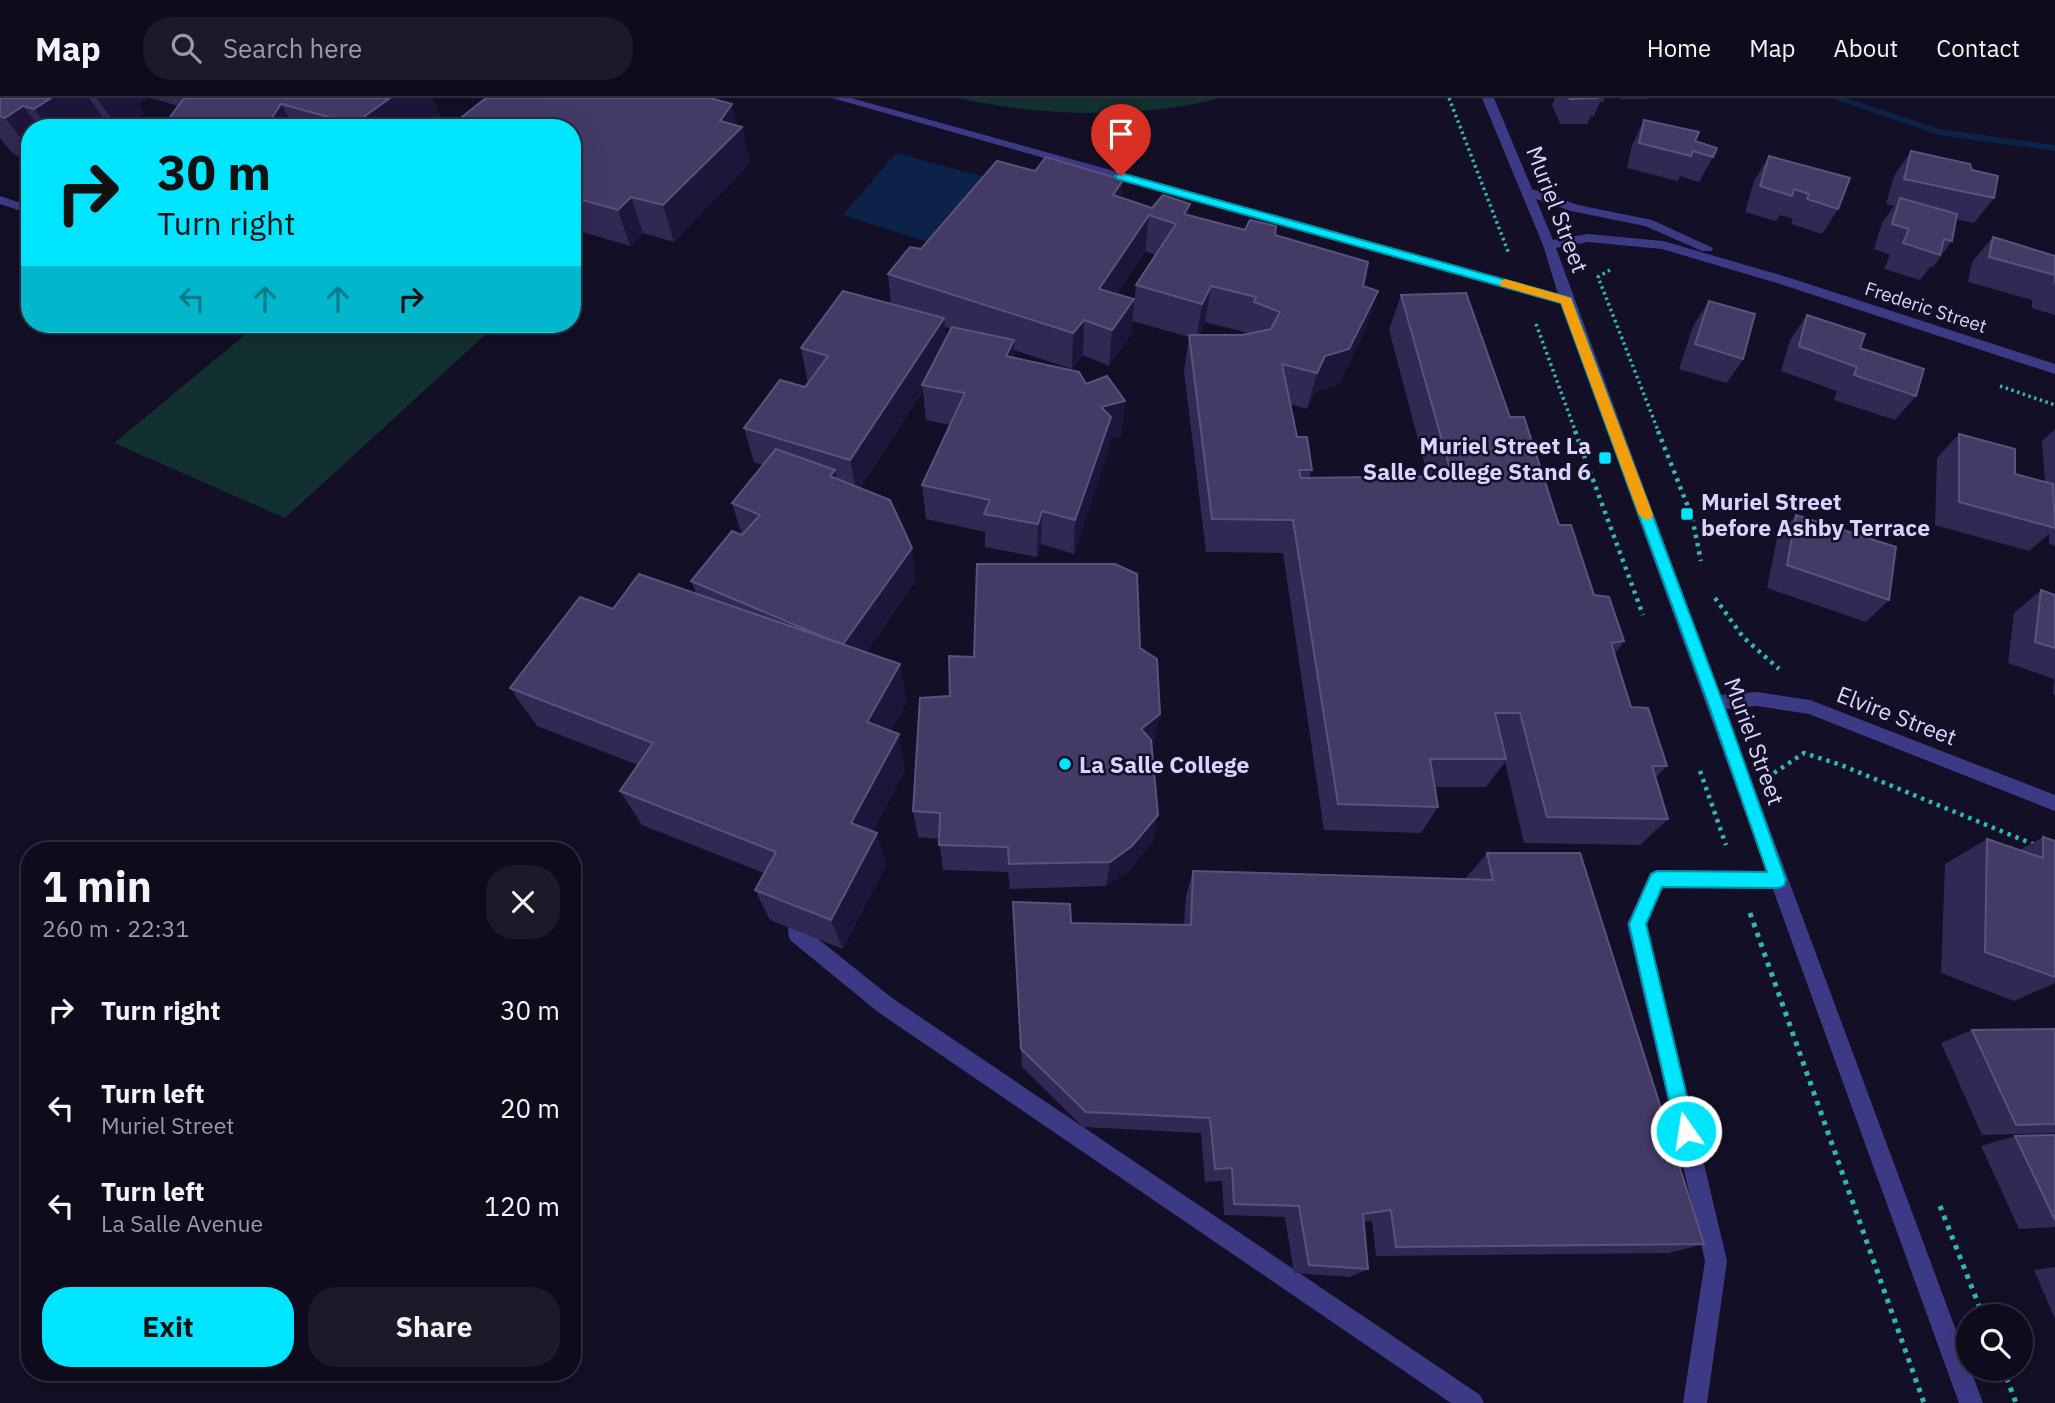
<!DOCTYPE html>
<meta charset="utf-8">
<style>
:root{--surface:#0e0b1c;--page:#1c1929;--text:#f1f3f6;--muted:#9b9ba3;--line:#2e2b3b;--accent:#00e5ff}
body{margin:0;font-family:"IBM Plex Sans",sans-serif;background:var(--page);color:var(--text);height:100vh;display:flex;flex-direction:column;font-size:26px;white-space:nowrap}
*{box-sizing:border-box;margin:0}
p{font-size:23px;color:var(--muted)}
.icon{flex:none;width:38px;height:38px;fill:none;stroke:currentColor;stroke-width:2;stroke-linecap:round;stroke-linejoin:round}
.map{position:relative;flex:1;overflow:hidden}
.details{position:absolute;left:21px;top:744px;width:560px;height:539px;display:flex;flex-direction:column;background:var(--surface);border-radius:28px;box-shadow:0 7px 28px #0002,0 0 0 2px var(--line)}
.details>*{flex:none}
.guide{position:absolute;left:21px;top:21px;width:560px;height:214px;border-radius:28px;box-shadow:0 7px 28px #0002,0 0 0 2px var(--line);background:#00e5ff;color:#111;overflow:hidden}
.tools{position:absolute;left:1956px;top:1206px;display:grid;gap:14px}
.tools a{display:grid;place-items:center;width:77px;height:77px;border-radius:50%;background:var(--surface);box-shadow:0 7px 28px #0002,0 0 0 2px var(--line);font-size:35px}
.pin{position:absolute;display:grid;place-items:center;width:60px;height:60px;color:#fff;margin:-72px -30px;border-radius:50% 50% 50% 0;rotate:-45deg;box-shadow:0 0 7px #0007}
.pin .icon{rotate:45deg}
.me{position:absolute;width:77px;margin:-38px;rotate:347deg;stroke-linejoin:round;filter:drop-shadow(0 0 5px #0008)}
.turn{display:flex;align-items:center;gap:24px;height:147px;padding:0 21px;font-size:32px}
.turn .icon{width:91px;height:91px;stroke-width:2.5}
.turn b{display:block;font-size:49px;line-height:60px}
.lanes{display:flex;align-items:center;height:66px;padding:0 21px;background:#0003;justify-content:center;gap:35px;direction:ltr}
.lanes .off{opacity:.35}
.round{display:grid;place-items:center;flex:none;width:74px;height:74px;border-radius:28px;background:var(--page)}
.summary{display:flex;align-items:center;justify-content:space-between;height:119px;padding:0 21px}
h1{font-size:42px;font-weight:700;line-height:52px}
.cta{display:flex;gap:14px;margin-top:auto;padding:14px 21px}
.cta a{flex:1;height:80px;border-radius:28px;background:var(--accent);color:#111;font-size:28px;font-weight:700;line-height:80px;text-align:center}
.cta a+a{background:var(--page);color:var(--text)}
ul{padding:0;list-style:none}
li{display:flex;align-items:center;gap:21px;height:98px;padding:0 21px}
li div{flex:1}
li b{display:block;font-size:26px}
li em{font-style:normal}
header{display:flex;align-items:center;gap:42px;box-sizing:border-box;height:98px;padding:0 35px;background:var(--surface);border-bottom:2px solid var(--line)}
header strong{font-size:33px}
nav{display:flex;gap:38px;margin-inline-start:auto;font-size:24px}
.search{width:490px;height:63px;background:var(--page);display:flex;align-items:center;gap:18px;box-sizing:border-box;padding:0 24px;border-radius:28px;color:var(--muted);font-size:26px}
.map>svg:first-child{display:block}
.green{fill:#12302f}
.water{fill:#0c2248}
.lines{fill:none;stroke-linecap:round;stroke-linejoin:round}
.stream{fill:#0c2248;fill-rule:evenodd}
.path-far2{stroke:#2fb8b0;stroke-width:3.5;stroke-dasharray:2.5 3.5;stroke-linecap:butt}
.path-far1{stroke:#2fb8b0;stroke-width:4.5;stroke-dasharray:3.5 5;stroke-linecap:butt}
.path{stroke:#2fb8b0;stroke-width:5;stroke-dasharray:4.5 6;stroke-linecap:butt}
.lane{fill:#3d3a85;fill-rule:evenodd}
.street{fill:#3d3a85;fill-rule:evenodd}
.wall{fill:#312854;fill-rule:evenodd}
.shaded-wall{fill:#1d163a}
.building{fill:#433a66;stroke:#5a527e;stroke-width:2}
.route{fill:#00e5ff;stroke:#0095a6;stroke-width:2}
.slow{fill:#f59e0b}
.poi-dot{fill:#00e5ff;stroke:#130f26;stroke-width:2.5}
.labels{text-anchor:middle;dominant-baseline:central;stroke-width:5;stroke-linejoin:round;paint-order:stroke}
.far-street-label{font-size:19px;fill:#d9d4ff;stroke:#130f26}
.street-label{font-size:23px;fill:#d9d4ff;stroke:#130f26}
.poi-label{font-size:23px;font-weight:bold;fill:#d9d4ff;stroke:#130f26;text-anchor:start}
</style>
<header>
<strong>Map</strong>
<div class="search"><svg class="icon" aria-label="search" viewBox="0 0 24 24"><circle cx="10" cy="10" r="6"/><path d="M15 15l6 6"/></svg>Search here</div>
<nav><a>Home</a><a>Map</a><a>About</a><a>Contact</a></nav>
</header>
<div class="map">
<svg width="2055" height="1305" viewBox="0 0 2055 1305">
<rect width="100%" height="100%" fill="#130f26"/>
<path class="green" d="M 958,0 L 1219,0 C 1138,22 1039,18 958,0 Z
M 258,226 L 497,226 L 285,420 L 114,345 Z"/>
<path class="water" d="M 896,55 L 989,80 L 934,146 L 843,117 Z"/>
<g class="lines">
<path class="stream" d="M 1832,0 L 1846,0 L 1939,31 L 2055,47 L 2055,53 L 1938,37 Z"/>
<path class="path-far2" d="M 1449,0 L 1509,156
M 1610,172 L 1598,179 L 1659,335
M 1536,226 L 1576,335
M 2000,288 L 2055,307"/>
<path class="path-far1" d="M 1575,333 L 1643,517
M 1658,333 L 1692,419 L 1701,463
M 1715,500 L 1743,539 L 1779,571
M 1700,673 L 1726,747
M 1774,675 L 1804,655 L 1841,667 L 2035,747"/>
<path class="path" d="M 1750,815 L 1924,1305
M 1940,1108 L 1983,1218
M 2003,1270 L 2016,1305"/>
<path class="lane" d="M 0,98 L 30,108 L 30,116 L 0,106 Z
M 1657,772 L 1778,773 L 1785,776 L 1787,782 L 1785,788 L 1778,791 L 1663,790 L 1647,826 L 1727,1163 L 1707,1305 L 1683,1305 L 1705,1163 L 1627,826 L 1650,775 Z
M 800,802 L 807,805 L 809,811 L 807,832 L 892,900 L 1480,1297 L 1484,1305 L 1451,1305 L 878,914 L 790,842 C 786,832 789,815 793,805 Z"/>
<path class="street" d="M 832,0 L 851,0 L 1558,196 L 1543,147 L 1482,0 L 1494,0 L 1532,91 L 1578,107 L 1652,122 L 1713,150 L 1712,153 L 1702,153 L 1645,128 L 1571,113 L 1536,101 L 1553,142 L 1588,136 L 1663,143 L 1790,180 L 2055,266 L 2055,276 L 1780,186 L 1662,151 L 1588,144 L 1556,150 L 1720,597 L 1757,594 L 1810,602 L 2055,697 L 2055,713 L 1809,616 L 1757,608 L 1725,611 L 1983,1305 L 1959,1305 L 1561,206 Z"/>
</g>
<path class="wall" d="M 0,0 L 147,0 L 138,6 L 144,15 L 122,30 L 110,29 L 108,30 L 30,30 L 30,62 L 13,56 L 0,40 Z
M 151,0 L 432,0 L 442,23 L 433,30 L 162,30 L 178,8 Z
M 1555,0 L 1605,0 L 1603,4 L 1600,4 L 1594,18 L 1591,18 L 1587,26 L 1560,26 L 1552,7 Z
M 1621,0 L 1648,0 L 1647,1 L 1621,1 Z
M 1644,22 L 1695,43 L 1713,59 L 1699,84 L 1680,78 L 1678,83 L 1627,70 L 1632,47 Z
M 736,27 L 742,29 L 750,65 L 674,144 L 643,135 L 630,148 L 572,131 L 572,30 Z
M 1911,53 L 1972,72 L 1994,100 L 1974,125 L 1956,121 L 1952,143 L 1933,169 L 1931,168 L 1920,182 L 1884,171 L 1890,157 L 1874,151 L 1882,125 L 1894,108 L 1886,106 L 1894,78 Z
M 1769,58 L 1838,111 L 1822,136 L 1791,126 L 1793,121 L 1780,117 L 1776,123 L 1745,114 L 1754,83 Z
M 1122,100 L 1152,110 L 1189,117 L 1245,132 L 1275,137 L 1363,188 L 1367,229 L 1338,287 L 1315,294 L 1307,311 L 1290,306 L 1297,339 L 1312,372 L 1309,380 L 1428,379 L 1389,232 L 1401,197 L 1510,319 L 1559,427 L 1594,497 L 1624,543 L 1615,556 L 1631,609 L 1667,668 L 1656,679 L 1668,721 L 1640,747 L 1524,745 L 1505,664 L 1486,689 L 1435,689 L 1438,709 L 1421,735 L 1324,732 L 1283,455 L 1206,454 L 1184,273 L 1189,239 L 1132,223 L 1131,237 L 1109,268 L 1083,257 L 1072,271 L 1014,252 L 1014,260 L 1086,286 L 1125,303 L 1121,338 L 1109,341 L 1108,353 L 1074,456 L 1041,446 L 1037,459 L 985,449 L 985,434 L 926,421 L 922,387 L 950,327 L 926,322 L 923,293 L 860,390 L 916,483 L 866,554 L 907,604 L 891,633 L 905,672 L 873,733 L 877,735 L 886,767 L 843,851 L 770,822 L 755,792 L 764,775 L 642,727 L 620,693 L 638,667 L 537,628 L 510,590 L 613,511 L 696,495 L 691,483 L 742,437 L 732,405 L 763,367 L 754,364 L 744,330 L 805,289 L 808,286 L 801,250 L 891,206 L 888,176 L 921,151 ZM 1145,153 L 1155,157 L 1136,187 L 1132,223 L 1134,201 L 1117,196 ZM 1205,224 L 1248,235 L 1248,236 L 1242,237 L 1199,237 ZM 945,229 L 951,231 L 946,241 Z
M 1993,139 L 2053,158 L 2055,155 L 2055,217 L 2032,210 L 2032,202 L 1968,184 L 1972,164 Z
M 1709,203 L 1743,261 L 1727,285 L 1679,271 L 1693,228 Z
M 1807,217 L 1916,298 L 1895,322 L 1834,302 L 1837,293 L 1781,273 L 1790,242 Z
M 2055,331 L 2055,448 L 2049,446 L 2049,436 L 2029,453 L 1935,427 L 1937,360 L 1959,336 L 2015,376 L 2045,384 L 2042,343 Z
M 1796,417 L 1889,502 L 1866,524 L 1767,490 L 1777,440 Z
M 2041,492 L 2055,497 L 2055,597 L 2053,596 L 2054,581 L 2008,565 L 2014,515 Z
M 1140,550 L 1154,645 L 1151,647 L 1153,743 L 1128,774 L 1106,788 L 1010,791 L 1008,774 L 943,772 L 939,741 L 918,739 L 913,713 L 974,559 Z
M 2043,739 L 2055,743 L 2055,885 L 2014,903 L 1941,875 L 1945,766 L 1987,741 L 2020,752 Z
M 1487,755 L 1704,1146 L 1669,1155 L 1376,1158 L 1372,1123 L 1364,1124 L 1368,1171 L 1350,1179 L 1294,1175 L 1285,1119 L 1224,1117 L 1222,1083 L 1205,1084 L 1201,1035 L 1083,1029 L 1022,969 L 1013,804 L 1071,825 L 1184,827 L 1186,798 L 1193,773 L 1467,782 L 1466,780 Z
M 2055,931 L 2055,1035 L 1982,1037 L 1941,945 L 1972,932 Z
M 2055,1037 L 2055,1129 L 2019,1131 L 1981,1048 L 2015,1038 Z
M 2055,1169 L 2055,1221 L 2034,1172 Z"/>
<path class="shaded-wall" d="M 51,0 L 89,0 L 110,29 L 108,30 L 49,30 L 34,11 Z
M 97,0 L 147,0 L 138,6 L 144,15 L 122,30 L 118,30 Z
M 390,0 L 432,0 L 442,23 L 433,30 L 355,30 L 354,26 Z
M 281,6 L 294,30 L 265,30 Z
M 732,6 L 738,33 L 742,29 L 750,65 L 674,144 L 663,107 Z
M 23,8 L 40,30 L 30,30 L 30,51 L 5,20 Z
M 1123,82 L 1121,118 L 1113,97 Z
M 631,99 L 643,135 L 630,148 L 618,112 Z
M 1190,106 L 1185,143 L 1184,116 Z
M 1149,117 L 1145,153 L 1097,227 L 1099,191 Z
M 1211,188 L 1205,224 L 1196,242 L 1202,206 Z
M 1378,193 L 1367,229 L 1338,287 L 1315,294 L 1307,311 L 1317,275 L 1325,258 Z
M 1134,201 L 1131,237 L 1109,268 L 1112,232 Z
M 944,220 L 947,256 L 922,287 L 923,293 L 857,396 L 850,362 Z
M 1084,222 L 1083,257 L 1072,271 L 1073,235 Z
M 1014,242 L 1015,277 L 1006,258 Z
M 1125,303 L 1121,338 L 1109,341 L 1108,353 L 1074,456 L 1075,422 L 1101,309 Z
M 835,372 L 842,406 L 830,378 Z
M 1042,413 L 1041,446 L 1037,459 L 1038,426 Z
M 912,450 L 916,483 L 849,578 L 842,547 Z
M 900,566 L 907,604 L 876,661 L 867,624 Z
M 1160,616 L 1154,645 L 1136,660 L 1141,631 Z
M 899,636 L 905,672 L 860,757 L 851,725 Z
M 1158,717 L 1153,743 L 1128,774 L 1106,788 L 1110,764 Z
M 877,735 L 886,767 L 843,851 L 831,822 Z"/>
<path class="building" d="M 0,0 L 51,0 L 34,11 L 23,8 L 5,20 L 0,18 Z
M 184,0 L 390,0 L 354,26 L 281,6 L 265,30 L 162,30 Z
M 486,0 L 710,0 L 732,6 L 720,23 L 742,29 L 663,107 L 631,99 L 618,112 L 572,99 L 572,30 L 448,30 Z
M 1570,0 L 1598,0 L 1570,1 Z
M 1644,22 L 1699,34 L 1695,43 L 1717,50 L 1713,59 L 1693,53 L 1691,58 L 1639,45 Z
M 1911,53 L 1970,66 L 1972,72 L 1998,78 L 1994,100 L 1904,81 Z
M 1769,58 L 1850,80 L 1838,111 L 1807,101 L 1809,96 L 1794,91 L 1792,98 L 1760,88 Z
M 1046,59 L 1123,82 L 1113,97 L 1152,110 L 1163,97 L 1190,106 L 1184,116 L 1245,132 L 1250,122 L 1276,128 L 1275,137 L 1368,164 L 1363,188 L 1378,193 L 1349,251 L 1325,258 L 1317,275 L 1282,266 L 1297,339 L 1307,339 L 1312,372 L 1299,372 L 1301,380 L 1452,378 L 1401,197 L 1466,195 L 1510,319 L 1524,319 L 1559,427 L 1571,427 L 1594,497 L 1609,499 L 1624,543 L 1611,545 L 1631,609 L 1648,610 L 1667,668 L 1652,668 L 1668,721 L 1547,719 L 1520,615 L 1495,615 L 1506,661 L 1430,661 L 1438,709 L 1338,706 L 1293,422 L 1212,421 L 1189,237 L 1242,237 L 1271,231 L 1280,214 L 1254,204 L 1256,199 L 1211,188 L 1202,206 L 1136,187 L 1176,126 L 1149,117 L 1099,191 L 1134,201 L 1112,232 L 1084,222 L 1073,235 L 888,176 L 910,149 L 921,151 L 997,63 L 1035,73 Z
M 1900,100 L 1957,116 L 1952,143 L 1944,141 L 1940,157 L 1903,145 L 1909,131 L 1892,126 Z
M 1993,139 L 2055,158 L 2055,185 L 2055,177 L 1989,159 Z
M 843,193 L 944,220 L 850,362 L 744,330 L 780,282 L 805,289 L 828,258 L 801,250 Z
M 1709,203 L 1755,216 L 1743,261 L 1695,246 Z
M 1807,217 L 1865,236 L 1860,250 L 1924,271 L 1916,298 L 1854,277 L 1857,269 L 1799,248 Z
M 952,229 L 1014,242 L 1006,258 L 1079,274 L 1086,286 L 1107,278 L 1125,303 L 1101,309 L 1111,319 L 1075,422 L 1042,413 L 1038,426 L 984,416 L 990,402 L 922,387 L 965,295 L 922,287 Z
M 1959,336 L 2015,351 L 2015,376 L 2053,386 L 2055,430 L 1959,404 Z
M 776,351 L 835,372 L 830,378 L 890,402 L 912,450 L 843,546 L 826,540 L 691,483 L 732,433 L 742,437 L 760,417 L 732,405 Z
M 1796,417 L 1896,449 L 1889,502 L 1787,467 Z
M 977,466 L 1115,466 L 1137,476 L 1140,550 L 1157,561 L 1160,616 L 1141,631 L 1151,642 L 1158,717 L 1132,748 L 1110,764 L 1009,766 L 1008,749 L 939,747 L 940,715 L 913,713 L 920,600 L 950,598 L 949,558 L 974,559 Z
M 639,476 L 900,566 L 867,624 L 899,636 L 851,725 L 877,735 L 831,822 L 755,792 L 776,754 L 620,693 L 653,645 L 510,590 L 580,499 L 613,511 Z
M 2041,492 L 2055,497 L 2055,550 L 2035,544 Z
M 2043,739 L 2055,743 L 2055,879 L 1985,854 L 1987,741 L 2043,760 Z
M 1487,755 L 1580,755 L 1704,1146 L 1396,1149 L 1391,1112 L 1363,1116 L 1368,1171 L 1309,1167 L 1299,1108 L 1234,1106 L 1232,1070 L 1215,1071 L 1210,1020 L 1086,1014 L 1021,951 L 1013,804 L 1070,806 L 1071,825 L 1191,827 L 1193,773 L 1493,782 Z
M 2055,931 L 2055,1026 L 2016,1027 L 1972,932 Z
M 2055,1037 L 2055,1122 L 2015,1038 Z"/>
<path class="route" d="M 1121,75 L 1571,200 L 1572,203 L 1723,605 L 1786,782 L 1784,788 L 1778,790 L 1662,789 L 1646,826 L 1695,1033 L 1692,1040 L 1686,1043 L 1679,1040 L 1676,1033 L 1629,826 L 1651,776 L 1657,773 L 1767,774 L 1708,605 L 1561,205 L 1117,81 L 1115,78 Z"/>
<path class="slow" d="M 1505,181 L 1571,200 L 1572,203 L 1653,417 L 1651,421 L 1646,422 L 1639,417 L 1561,205 L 1501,188 L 1499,185 Z"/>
<g class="poi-dot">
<rect x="1598" y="353" width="14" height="14" rx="3.5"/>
<rect x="1680" y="409" width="14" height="14" rx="3.5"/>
<circle cx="1065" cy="666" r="7"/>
</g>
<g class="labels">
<g class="far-street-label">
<text transform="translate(1926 209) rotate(18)">Frederic Street</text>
</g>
<g class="street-label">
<text transform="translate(1558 111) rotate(69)">Muriel Street</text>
<text transform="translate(1897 617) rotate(21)">Elvire Street</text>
<text transform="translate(1755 643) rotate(70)">Muriel Street</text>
</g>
<g class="poi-label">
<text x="1591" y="347" text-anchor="end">Muriel Street La<tspan x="1591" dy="26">Salle College Stand 6</tspan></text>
<text x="1701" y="403">Muriel Street<tspan x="1701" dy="26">before Ashby Terrace</tspan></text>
<text x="1079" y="666">La Salle College</text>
</g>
</g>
</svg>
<div class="tools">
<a><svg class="icon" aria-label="search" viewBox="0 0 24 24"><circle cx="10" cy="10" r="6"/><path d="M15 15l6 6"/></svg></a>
</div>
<div class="pin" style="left:1121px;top:78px;background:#d93025"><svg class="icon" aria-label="arrive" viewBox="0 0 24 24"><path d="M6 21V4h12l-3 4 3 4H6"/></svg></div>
<svg class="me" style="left:1686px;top:1033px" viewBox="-20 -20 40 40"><circle r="17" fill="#00e5ff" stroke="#fff" stroke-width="3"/><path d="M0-11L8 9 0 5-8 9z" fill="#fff"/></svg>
<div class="guide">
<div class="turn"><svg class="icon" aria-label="right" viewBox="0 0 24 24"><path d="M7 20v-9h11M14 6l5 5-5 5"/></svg><div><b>30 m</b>Turn right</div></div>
<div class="lanes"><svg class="icon off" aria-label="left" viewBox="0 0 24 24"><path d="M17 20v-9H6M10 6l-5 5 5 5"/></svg><svg class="icon off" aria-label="ahead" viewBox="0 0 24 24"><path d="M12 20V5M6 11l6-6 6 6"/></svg><svg class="icon off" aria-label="ahead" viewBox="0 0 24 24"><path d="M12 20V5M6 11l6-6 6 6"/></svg><svg class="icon" aria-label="right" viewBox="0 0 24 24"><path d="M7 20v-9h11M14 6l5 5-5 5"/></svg></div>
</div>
<section class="details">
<div class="summary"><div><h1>1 min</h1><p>260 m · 22:31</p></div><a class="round"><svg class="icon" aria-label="close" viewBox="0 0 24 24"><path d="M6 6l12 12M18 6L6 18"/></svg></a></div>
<ul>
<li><svg class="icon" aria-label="right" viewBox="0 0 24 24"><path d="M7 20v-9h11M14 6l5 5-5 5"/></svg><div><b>Turn right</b></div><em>30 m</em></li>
<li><svg class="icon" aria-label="left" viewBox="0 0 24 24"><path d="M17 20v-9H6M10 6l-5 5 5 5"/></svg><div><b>Turn left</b><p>Muriel Street</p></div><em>20 m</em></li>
<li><svg class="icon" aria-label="left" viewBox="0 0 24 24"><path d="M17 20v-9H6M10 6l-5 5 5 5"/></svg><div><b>Turn left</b><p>La Salle Avenue</p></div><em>120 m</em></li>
</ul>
<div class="cta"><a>Exit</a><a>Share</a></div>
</section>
</div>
